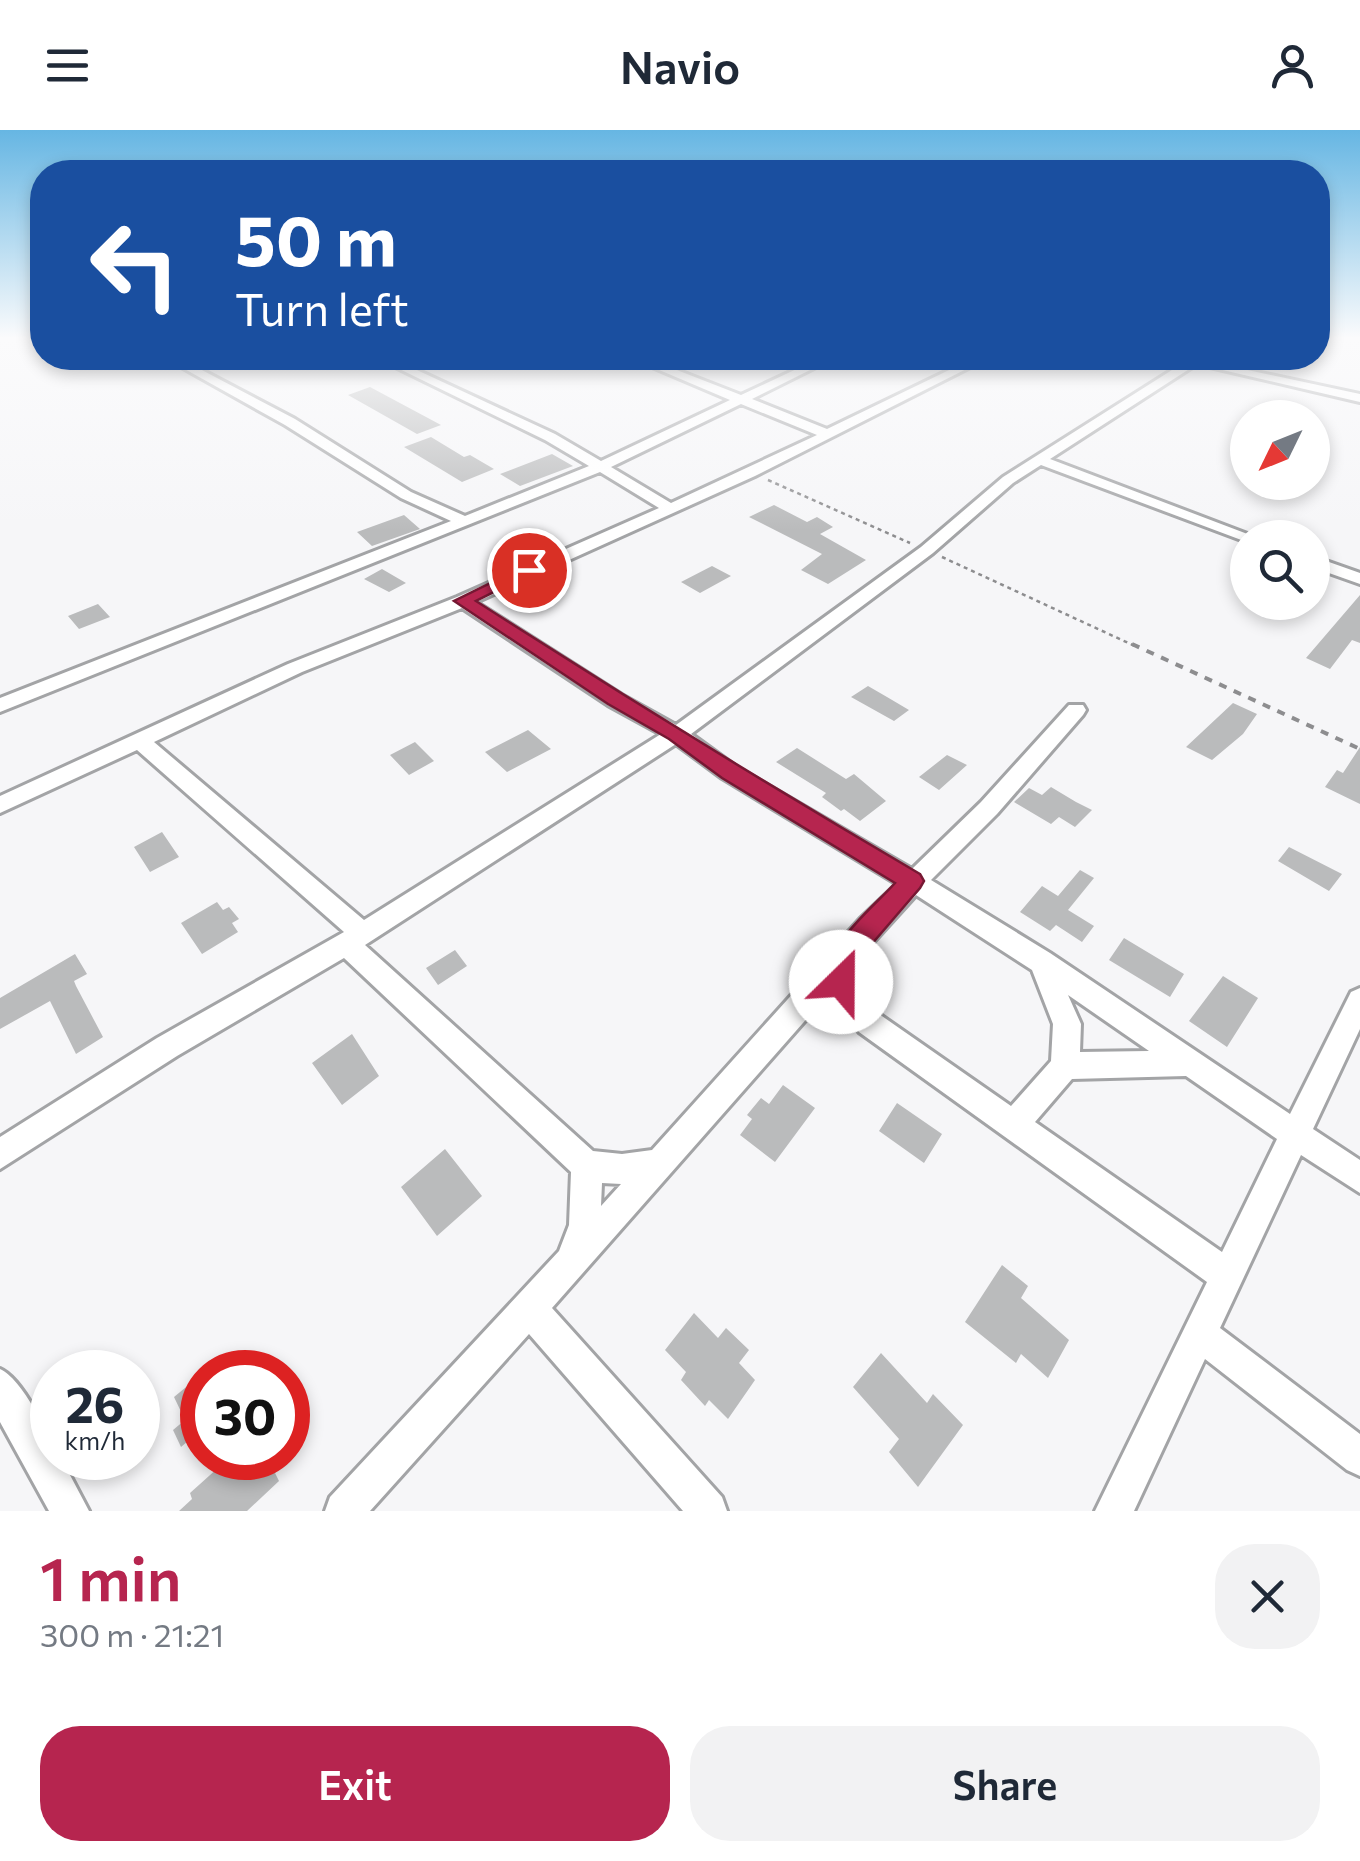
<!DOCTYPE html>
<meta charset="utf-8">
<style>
:root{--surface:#fff;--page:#f2f2f3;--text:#1f2937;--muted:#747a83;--accent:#b6254f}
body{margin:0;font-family:Commissioner,sans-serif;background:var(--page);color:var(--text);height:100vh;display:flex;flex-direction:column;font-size:38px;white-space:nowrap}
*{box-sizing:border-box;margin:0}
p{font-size:32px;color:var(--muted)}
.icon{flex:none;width:55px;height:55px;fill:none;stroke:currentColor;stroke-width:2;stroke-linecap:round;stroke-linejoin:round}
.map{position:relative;height:1381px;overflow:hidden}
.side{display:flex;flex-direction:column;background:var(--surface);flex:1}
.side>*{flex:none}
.guide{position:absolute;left:30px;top:30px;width:1300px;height:210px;border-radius:40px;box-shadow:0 5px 15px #0003;background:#1a4fa0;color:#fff;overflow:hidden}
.needle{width:65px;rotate:227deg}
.controls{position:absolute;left:1230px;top:270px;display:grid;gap:20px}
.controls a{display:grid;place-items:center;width:100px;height:100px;border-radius:50%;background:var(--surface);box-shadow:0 5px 15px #0003;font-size:50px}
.speed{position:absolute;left:30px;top:1220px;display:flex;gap:20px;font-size:50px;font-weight:700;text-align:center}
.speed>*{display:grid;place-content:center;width:130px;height:130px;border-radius:50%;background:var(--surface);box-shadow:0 5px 15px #0003;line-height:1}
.speed small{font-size:25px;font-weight:400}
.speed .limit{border:15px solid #d22;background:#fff;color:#111}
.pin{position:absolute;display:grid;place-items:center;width:85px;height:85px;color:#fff;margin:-42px;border:5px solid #fff;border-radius:50%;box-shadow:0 2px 10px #0007}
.me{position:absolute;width:110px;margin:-55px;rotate:23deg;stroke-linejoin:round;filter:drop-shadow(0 0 8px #0008)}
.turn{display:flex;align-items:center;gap:35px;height:210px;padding:0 40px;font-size:45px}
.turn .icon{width:130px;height:130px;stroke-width:2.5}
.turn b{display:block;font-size:70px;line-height:85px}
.round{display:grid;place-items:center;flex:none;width:105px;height:105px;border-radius:40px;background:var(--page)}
.summary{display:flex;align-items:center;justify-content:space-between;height:170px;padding:0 40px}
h1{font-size:60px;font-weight:600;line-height:75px;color:var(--accent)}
.cta{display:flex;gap:20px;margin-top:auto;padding:20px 40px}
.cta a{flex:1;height:115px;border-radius:40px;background:var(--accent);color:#fff;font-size:40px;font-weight:600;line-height:115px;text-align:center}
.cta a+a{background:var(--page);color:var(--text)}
header{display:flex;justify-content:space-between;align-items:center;height:130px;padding:0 40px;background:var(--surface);font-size:45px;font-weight:600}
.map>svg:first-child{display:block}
.building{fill:#babbbc}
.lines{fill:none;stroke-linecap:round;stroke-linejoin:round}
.street-casing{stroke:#a3a4a6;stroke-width:6}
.path-far1{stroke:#8d8d8f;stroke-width:2.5;stroke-dasharray:4 4;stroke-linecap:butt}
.path{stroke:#8d8d8f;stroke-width:4;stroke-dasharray:8 8;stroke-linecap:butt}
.street{fill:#fff;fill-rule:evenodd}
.route{fill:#b6254f;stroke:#761833;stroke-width:2.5}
</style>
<header><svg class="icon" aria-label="menu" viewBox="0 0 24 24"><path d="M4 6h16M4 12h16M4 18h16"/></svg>Navio<svg class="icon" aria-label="person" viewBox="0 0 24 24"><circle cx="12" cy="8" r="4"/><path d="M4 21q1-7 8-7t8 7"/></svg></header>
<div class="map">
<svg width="1360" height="1381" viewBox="0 0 1360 1381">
<rect width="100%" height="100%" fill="#f6f6f8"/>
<path class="building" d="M 370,257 L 441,295 L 417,304 L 348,265 Z
M 431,307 L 464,327 L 470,325 L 494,339 L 462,352 L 404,317 Z
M 552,324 L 573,336 L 520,356 L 500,344 Z
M 774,375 L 807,392 L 817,387 L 833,397 L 820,404 L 866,430 L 828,454 L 801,440 L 822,424 L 749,387 Z
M 404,385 L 420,399 L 372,416 L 357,402 Z
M 712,436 L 731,446 L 700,463 L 681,452 Z
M 382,439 L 406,453 L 389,462 L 364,449 Z
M 1360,465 L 1360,513 L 1352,510 L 1330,539 L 1306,528 Z
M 98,474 L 110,487 L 79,499 L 68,486 Z
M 868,556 L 887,567 L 909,580 L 894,591 L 851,567 Z
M 1233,573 L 1257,584 L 1243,604 L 1212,630 L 1186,617 Z
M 528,600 L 551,619 L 507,642 L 485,622 Z
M 415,612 L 434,631 L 409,645 L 390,625 Z
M 1360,617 L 1360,674 L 1325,657 L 1337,640 L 1343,643 Z
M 797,618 L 846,649 L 854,644 L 886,671 L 860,691 L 844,679 L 841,681 L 822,667 L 826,663 L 776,632 Z
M 947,625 L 967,635 L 939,660 L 919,647 Z
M 1051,657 L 1076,672 L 1092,680 L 1075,697 L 1059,687 L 1051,694 L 1014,672 L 1029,658 L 1042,665 Z
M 162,702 L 179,727 L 150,742 L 134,717 Z
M 1289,717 L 1342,744 L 1329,761 L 1278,731 Z
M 1080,740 L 1094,748 L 1068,780 L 1094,796 L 1082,812 L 1056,795 L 1050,801 L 1020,782 L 1042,756 L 1058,766 Z
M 217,772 L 223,780 L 229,777 L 239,789 L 232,793 L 238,802 L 202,824 L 181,793 Z
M 1124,808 L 1184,844 L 1170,867 L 1109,830 Z
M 455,820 L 467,836 L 438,855 L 426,838 Z
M 75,824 L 87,844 L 74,851 L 76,856 L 103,907 L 76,924 L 50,871 L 0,899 L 0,868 Z
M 1223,846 L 1258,868 L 1227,917 L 1189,891 Z
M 352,904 L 379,946 L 342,975 L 312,933 Z
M 783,955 L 815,978 L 775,1032 L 740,1005 L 752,989 L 747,985 L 761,968 L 769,974 Z
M 897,973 L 942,1004 L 924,1033 L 879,1001 Z
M 445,1019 L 482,1066 L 437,1106 L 401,1057 Z
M 1002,1135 L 1028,1156 L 1021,1168 L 1069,1210 L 1048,1248 L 1021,1224 L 1016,1233 L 965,1192 Z
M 694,1183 L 718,1208 L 726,1198 L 749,1220 L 739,1233 L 755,1250 L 728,1289 L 709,1270 L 705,1276 L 681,1250 L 686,1242 L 665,1220 Z
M 881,1223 L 927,1273 L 933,1264 L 963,1295 L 918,1357 L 889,1322 L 899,1309 L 853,1257 Z
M 202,1244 L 202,1299 L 181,1317 L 173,1300 L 185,1290 L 174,1267 Z
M 229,1328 L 291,1328 L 275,1343 L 279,1351 L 247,1381 L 179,1381 L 192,1369 L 190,1363 Z"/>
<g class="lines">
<g class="street-casing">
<path id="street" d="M 165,228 L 179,228 L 295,289 L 411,362 L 465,386 L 589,336 L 545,310 L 377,228 L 391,228 L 555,304 L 601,331 L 730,270 L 631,228 L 646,228 L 741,265 L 820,228 L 834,228 L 752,269 L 827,299 L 974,228 L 988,228 L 755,346 L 476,472 L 622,565 L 676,595 L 921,417 L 1003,347 L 1191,228 L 1360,264 L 1360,272 L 1197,234 L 1050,329 L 1258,408 L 1248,408 L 1248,412 L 1244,411 L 1041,335 L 1013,353 L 933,423 L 691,604 L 738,638 L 912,739 L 981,672 L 1069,575 L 1083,575 L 1086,580 L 1083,585 L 997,684 L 931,750 L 1050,823 L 1290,984 L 1351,862 L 1360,858 L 1360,899 L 1313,999 L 1360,1030 L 1360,1063 L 1301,1025 L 1220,1198 L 1360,1304 L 1360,1346 L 1347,1340 L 1205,1229 L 1134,1381 L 1095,1381 L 1207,1152 L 859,902 L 832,860 L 552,1178 L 722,1367 L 727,1381 L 683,1381 L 529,1204 L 370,1381 L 325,1381 L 330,1367 L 559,1121 L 569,1095 L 571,1042 L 344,828 L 177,926 L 0,1039 L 0,1007 L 157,908 L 344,802 L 137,620 L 0,683 L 0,666 L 288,534 L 457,467 L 659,378 L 600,342 L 0,582 L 0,568 L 451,391 L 401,368 L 285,295 ZM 741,274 L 817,305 L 671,373 L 611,337 ZM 462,478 L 608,575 L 661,604 L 364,790 L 154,612 L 302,542 ZM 676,614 L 722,648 L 897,754 L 860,789 L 652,1020 L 622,1024 L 593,1021 L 365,815 ZM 916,765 L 1032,840 L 1053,894 L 1051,931 L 1011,976 L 879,884 L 854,850 L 858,829 ZM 1068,865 L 1149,921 L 1080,922 L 1081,894 ZM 1186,946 L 1277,1009 L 1222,1122 L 1035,992 L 1072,949 ZM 602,1053 L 621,1054 L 601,1076 Z
M 1312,426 L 1360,443 L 1360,454 L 1312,437 Z
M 0,1239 C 21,1248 52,1305 52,1328 L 61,1328 L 89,1381 L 49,1381 L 0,1292 Z"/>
</g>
<path class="path-far1" d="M 768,350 L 910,413
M 942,427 L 1137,517"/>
<path class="path" d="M 1132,514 L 1360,619"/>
<use href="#street" class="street"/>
</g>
<linearGradient id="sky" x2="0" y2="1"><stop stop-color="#66b6e3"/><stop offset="0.52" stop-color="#fbfbfc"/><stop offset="1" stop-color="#fbfbfc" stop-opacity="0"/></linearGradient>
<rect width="1360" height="400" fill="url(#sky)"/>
<path class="route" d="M 523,437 L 538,440 L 476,471 C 622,565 770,656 920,744 L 924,751 L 920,758 L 858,830 L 851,860 L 841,863 L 832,860 C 814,822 873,778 895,753 L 722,648 L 669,609 L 608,574 L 454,471 Z"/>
</svg>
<div class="controls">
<a><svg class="needle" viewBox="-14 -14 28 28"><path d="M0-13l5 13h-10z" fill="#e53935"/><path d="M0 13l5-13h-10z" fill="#747a83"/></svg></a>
<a><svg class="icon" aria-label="search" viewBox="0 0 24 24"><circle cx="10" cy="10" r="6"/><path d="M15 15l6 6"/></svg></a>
</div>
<div class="speed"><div>26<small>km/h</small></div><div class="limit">30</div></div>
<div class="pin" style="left:529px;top:440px;background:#d93025"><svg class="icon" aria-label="arrive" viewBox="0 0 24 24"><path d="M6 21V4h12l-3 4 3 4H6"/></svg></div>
<svg class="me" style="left:841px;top:852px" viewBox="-20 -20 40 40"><circle r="19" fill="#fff"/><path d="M0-13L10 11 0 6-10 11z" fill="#b6254f"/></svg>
<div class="guide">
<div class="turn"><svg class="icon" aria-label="left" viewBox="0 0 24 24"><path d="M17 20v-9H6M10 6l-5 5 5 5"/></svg><div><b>50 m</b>Turn left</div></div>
</div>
</div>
<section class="side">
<div class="summary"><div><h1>1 min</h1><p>300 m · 21:21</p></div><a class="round"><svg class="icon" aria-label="close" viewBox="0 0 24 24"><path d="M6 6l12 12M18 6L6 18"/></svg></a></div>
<div class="cta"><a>Exit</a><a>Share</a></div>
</section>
